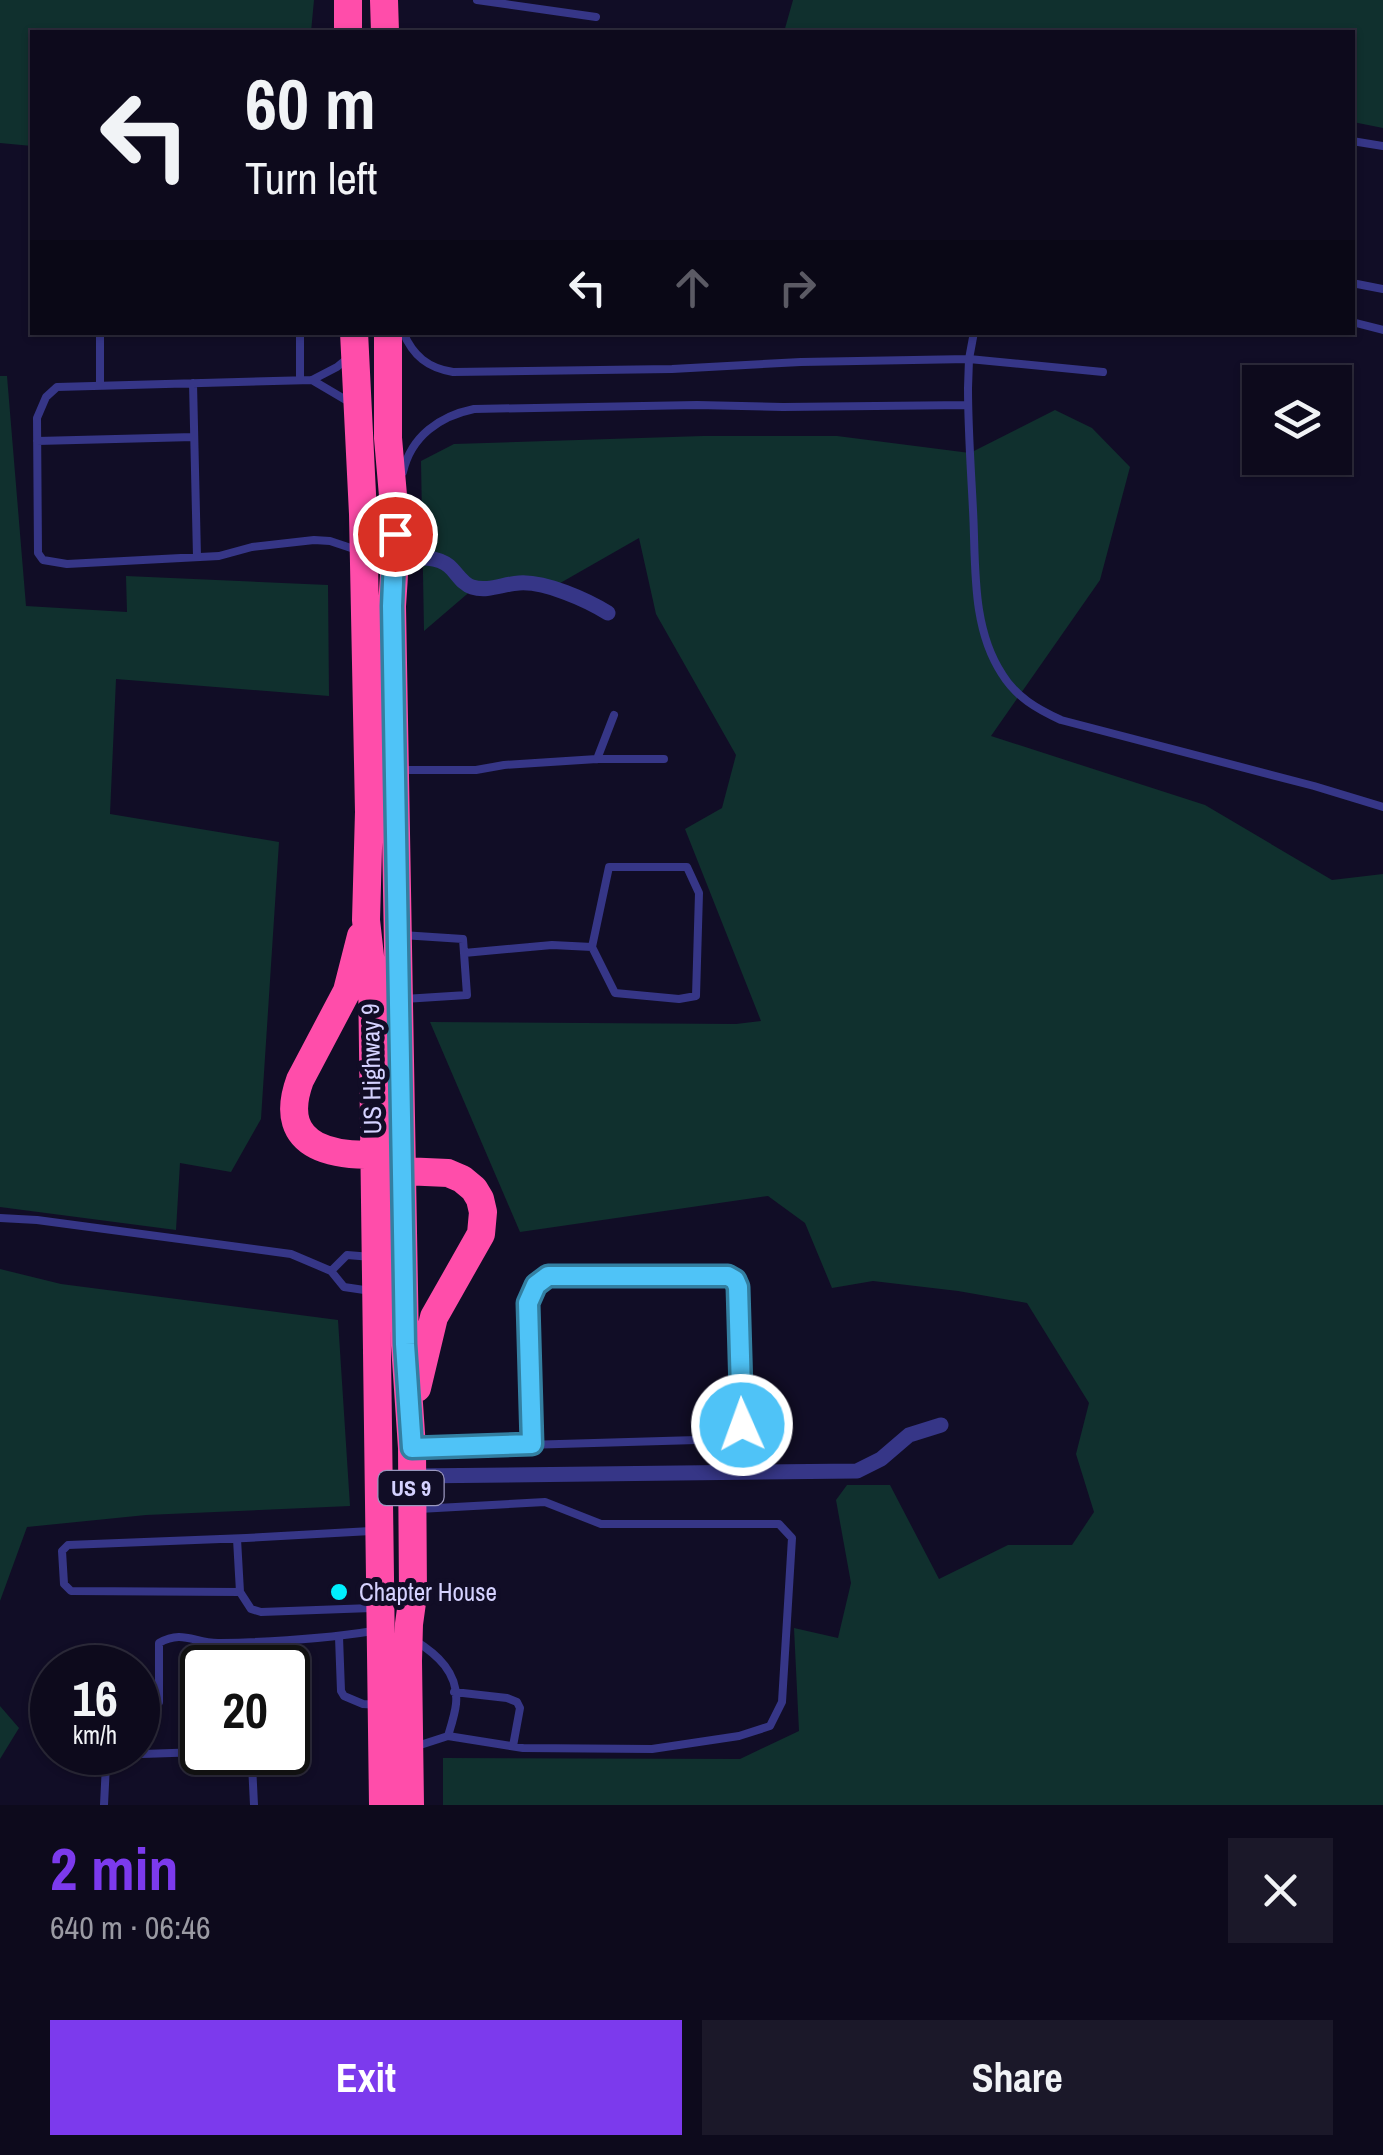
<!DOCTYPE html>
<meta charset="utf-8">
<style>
:root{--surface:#0d0a1c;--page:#1b1829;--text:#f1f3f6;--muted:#9a9aa3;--line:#2d2b3b;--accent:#7c3aed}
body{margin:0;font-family:"Archivo Narrow",sans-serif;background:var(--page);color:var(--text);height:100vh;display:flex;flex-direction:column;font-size:38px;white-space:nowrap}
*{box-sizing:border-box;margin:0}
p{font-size:32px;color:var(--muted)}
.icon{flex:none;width:55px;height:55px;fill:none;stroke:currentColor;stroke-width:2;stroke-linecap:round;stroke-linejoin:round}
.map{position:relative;height:1805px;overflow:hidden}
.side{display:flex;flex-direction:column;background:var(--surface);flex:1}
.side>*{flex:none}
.banner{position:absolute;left:30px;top:30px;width:1325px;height:305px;border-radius:0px;box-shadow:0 2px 8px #0004,0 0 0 2px var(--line);background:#0d0a1c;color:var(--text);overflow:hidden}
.fabs{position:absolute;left:1242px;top:365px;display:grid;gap:20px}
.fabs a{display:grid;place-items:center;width:110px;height:110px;border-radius:0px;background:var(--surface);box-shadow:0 2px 8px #0004,0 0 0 2px var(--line);font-size:50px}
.speed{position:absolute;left:30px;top:1645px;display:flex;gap:20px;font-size:50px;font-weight:700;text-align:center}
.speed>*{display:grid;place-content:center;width:130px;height:130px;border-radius:50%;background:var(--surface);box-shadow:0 2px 8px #0004,0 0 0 2px var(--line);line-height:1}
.speed small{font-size:25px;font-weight:400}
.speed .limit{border:5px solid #111;border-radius:15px;background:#fff;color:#111}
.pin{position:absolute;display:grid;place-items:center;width:85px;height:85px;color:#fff;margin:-42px;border:5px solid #fff;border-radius:50%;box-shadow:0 2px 10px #0007}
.me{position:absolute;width:110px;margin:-55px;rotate:358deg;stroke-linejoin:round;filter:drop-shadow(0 0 8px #0008)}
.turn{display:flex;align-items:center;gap:35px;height:210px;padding:0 50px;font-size:45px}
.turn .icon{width:130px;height:130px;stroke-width:2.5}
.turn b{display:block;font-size:70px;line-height:85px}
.lanes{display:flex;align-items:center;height:95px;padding:0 50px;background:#0003;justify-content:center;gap:50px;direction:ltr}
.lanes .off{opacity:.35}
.round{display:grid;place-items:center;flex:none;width:105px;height:105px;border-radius:0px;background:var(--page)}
.head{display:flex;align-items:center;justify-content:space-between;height:170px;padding:0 50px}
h1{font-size:60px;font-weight:800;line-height:75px;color:var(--accent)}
.primary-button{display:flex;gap:20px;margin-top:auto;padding:20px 50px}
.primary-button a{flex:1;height:115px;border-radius:0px;background:var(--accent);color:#fff;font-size:40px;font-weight:800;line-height:115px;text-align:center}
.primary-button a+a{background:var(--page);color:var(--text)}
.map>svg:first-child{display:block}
.green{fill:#10302e}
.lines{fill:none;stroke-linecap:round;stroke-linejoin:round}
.lane{stroke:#363687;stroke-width:8}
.street{stroke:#363687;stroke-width:15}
.highway{stroke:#ff4daa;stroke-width:28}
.route-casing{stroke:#337fa1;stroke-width:25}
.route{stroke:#4fc3f7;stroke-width:18}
.poi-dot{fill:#00eefd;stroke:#110d26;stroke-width:4}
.labels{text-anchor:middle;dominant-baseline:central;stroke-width:10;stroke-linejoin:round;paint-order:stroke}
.shield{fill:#110d26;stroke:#9a97be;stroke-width:2.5}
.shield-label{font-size:22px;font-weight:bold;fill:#d5d2ff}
.street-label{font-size:25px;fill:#d5d2ff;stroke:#110d26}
.poi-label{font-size:25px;fill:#d5d2ff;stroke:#110d26;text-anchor:start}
</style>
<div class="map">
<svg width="1383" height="1805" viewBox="0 0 1383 1805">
<rect width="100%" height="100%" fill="#110d26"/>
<path class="green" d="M 0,0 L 314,0 L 311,32 L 32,32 L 32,146 L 0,143 Z
M 793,0 L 1383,0 L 1383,128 L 1353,122 L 1352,32 L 784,32 Z
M 0,376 L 7,376 L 26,606 L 127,612 L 126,576 L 328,585 L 329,696 L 116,679 L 110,814 L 279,842 L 261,1119 L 231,1172 L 180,1163 L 176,1230 L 0,1207 Z
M 1055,410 L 1092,428 L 1130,467 L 1100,580 L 991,736 L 1205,805 L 1332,880 L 1383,874 L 1383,1805 L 443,1805 L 443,1758 L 740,1759 L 799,1731 L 794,1628 L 838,1638 L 851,1583 L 836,1500 L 847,1485 L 890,1485 L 939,1579 L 1008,1545 L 1072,1545 L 1094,1512 L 1076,1454 L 1089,1403 L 1027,1303 L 958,1291 L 873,1281 L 832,1288 L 805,1223 L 768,1196 L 520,1232 L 430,1022 L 736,1024 L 761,1021 L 685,829 L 722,808 L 736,755 L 656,614 L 639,538 L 548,590 L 473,589 L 424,631 L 421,461 L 454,444 L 703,436 L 837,436 L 970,453 Z
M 0,1269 L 61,1284 L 338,1320 L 350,1506 L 146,1515 L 27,1527 L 0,1601 Z
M 0,1706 L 19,1728 L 0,1759 Z"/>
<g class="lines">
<path class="lane" d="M 477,0 L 596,17
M 1352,141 L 1383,146
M 1352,283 L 1383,289
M 1352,322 L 1383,330
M 300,332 L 300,380
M 403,332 C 413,356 428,368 453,372 L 672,369 L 801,362 L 969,359 L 1103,372
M 974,332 L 969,359 L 968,388 C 968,429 971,470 973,510 C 976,564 971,627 1002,674 C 1016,697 1037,709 1061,720 L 1314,786 L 1383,807
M 348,358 L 337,367 L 312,380 L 57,387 L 46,397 L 37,418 L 38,553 L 43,560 L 67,564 L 219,556 L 252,547 L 314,540 L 330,541 L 357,550
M 312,380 L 351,403
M 193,383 L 197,557
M 100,386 L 100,332
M 37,441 L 194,437
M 403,472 C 411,436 440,416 474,409 L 697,405 L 783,407 L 968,405
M 597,759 L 614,715
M 399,770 L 476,770 L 504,765 L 597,759 L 664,759
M 402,935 L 463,939 L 467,995 L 404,999
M 464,953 L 552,945 L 592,947 L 609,867 L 687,867 L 699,893 L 696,996 L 679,999 L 615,993 L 592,947
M 0,1218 L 37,1220 L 291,1254 L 331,1271
M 371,1291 L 344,1287 L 331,1271 L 347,1255 L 372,1257
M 418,1448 L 731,1439 L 741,1425 L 738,1287 L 735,1280 L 728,1277 L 547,1276 L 536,1285 L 529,1303 L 532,1445
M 419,1509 L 545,1502 L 601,1524 L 779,1524 L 792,1538 L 782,1702 L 770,1726 L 739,1736 L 652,1749 L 523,1748 L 448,1736
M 371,1531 L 246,1538 L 68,1545 L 62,1551 L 64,1584 L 71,1591 L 240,1592 L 251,1609 L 261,1612 L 372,1608
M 237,1539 L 240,1592
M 339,1637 L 341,1691 L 344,1696 L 363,1704 L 378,1705
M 414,1640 C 437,1654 459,1673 456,1704 C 455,1714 451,1726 448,1736 L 414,1747
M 214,1668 L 215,1643
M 454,1692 L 507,1698 L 517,1702 L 520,1708 L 513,1746
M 159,1702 L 159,1643 C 183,1629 195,1644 220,1643 C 271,1642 323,1639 373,1631
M 234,1752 L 242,1755 L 252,1764 L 254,1805
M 104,1805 L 106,1764 L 112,1755 L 202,1752"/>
<path class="street" d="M 395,560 C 412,559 435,554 449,566 C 457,573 462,584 472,587 C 488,592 503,584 519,583 C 545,581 587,600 608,613
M 411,1476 L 857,1471 L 881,1459 L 909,1435 L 941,1425"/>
<path class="highway" d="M 348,0 L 348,32
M 384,0 L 385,32
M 354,332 L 363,514 L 369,812 L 366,920 L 372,974 L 383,1805
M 388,332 L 388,438 L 394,507 L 395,560 L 392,606 L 405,1345 L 412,1448 L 413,1595 L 409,1624 L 408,1661 L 410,1805
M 361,936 L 347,991 L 300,1080 C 274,1151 339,1159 393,1153
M 390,1180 L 403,1171 L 448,1173 L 462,1179 L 474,1189 L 480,1199 L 483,1212 L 481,1234 L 434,1317 L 417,1388"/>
</g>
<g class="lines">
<g class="route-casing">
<path id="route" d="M 395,534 L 392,606 L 405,1344 L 412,1448 L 532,1444 L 528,1303 L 536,1285 L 548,1276 L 728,1276 L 735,1280 L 738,1287 L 742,1425"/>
</g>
<use href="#route" class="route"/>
</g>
<circle class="poi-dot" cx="339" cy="1592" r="10"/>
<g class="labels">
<rect class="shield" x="378.5" y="1471" width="65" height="34" rx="8"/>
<g class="shield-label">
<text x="411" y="1488">US 9</text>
</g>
<g class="street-label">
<text transform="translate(371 1069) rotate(-91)">US Highway 9</text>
</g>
<g class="poi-label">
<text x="359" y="1592">Chapter House</text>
</g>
</g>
</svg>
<div class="fabs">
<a><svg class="icon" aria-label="layers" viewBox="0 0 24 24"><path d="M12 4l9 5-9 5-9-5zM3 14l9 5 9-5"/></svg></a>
</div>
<div class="speed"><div>16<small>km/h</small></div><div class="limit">20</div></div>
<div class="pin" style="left:395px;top:534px;background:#d93025"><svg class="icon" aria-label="arrive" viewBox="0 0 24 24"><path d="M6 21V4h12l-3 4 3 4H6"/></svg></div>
<svg class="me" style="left:742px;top:1425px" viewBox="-20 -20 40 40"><circle r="17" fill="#4fc3f7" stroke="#fff" stroke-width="3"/><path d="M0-11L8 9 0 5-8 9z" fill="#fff"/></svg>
<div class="banner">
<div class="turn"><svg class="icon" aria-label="left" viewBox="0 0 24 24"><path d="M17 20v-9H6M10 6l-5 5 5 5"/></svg><div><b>60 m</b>Turn left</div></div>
<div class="lanes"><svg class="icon" aria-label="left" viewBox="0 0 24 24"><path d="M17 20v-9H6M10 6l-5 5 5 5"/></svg><svg class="icon off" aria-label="ahead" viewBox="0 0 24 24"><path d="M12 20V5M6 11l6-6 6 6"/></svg><svg class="icon off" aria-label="right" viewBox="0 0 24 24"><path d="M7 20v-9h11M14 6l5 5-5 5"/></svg></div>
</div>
</div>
<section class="side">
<div class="head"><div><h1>2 min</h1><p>640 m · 06:46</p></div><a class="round"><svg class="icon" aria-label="close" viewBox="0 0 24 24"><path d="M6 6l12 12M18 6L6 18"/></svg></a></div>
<div class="primary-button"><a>Exit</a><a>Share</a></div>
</section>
